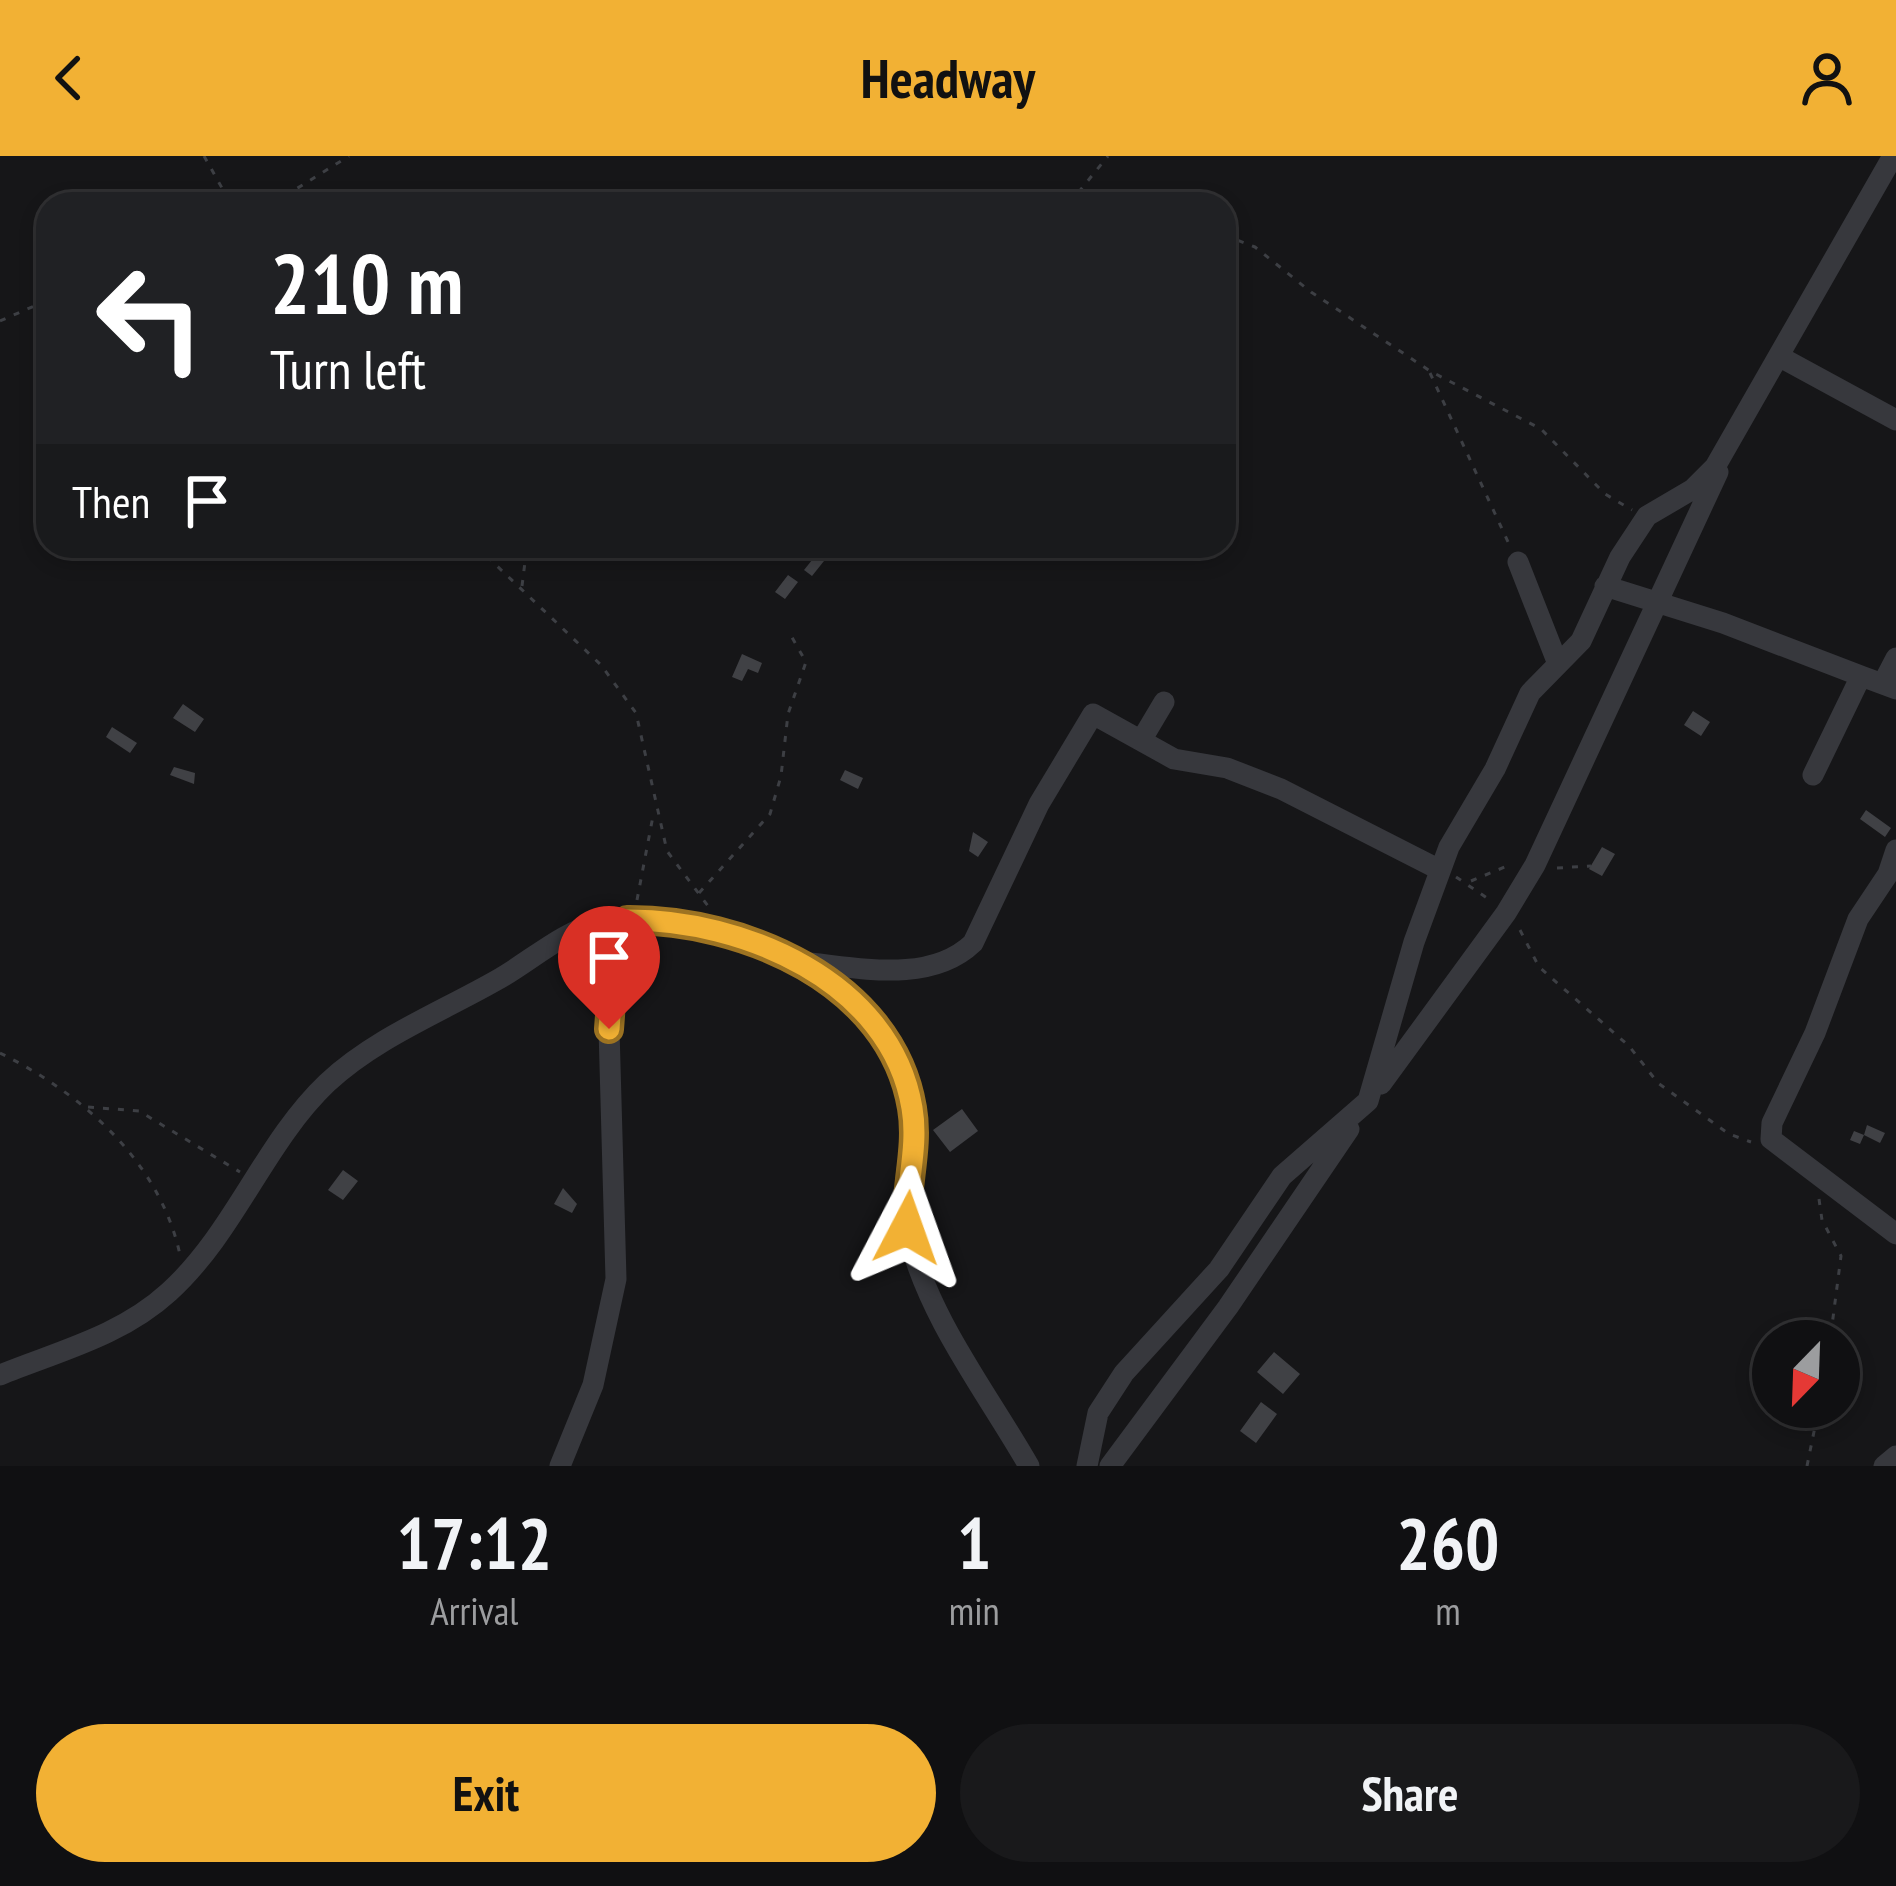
<!DOCTYPE html>
<style>
:root{--surface:#101012;--page:#19191b;--text:#f1f3f6;--muted:#9c9d9f;--line:#303032;--accent:#f2b134}
body{margin:0;font-family:"PT Sans Narrow",sans-serif;background:var(--page);color:var(--text);height:100vh;display:flex;flex-direction:column;font-size:45px;white-space:nowrap}
*{box-sizing:border-box;margin:0}
p{font-size:39px;color:var(--muted)}
.icon{flex:none;width:66px;height:66px;fill:none;stroke:currentColor;stroke-width:2;stroke-linecap:round;stroke-linejoin:round}
.map{position:relative;height:1310px;overflow:hidden}
.details{display:flex;flex-direction:column;background:var(--surface);flex:1}
.details>*{flex:none}
.hud{position:absolute;left:36px;top:36px;width:1200px;height:366px;border-radius:36px;box-shadow:0 6px 18px #0003,0 0 0 3px var(--line);background:#202124;color:#fff;overflow:hidden}
.needle{width:78px;rotate:203deg}
.buttons{position:absolute;left:1752px;top:1164px;display:grid;gap:24px}
.buttons a{display:grid;place-items:center;width:108px;height:108px;border-radius:50%;background:var(--surface);box-shadow:0 6px 18px #0003,0 0 0 3px var(--line);font-size:60px}
.pin{position:absolute;display:grid;place-items:center;width:102px;height:102px;color:#fff;margin:-123px -51px;border-radius:50% 50% 50% 0;rotate:-45deg;box-shadow:0 0 12px #0007}
.pin .icon{rotate:45deg}
.me{position:absolute;width:132px;margin:-66px;rotate:4deg;stroke-linejoin:round;filter:drop-shadow(0 0 9px #0008)}
.turn{display:flex;align-items:center;gap:42px;height:252px;padding:0 36px;font-size:54px}
.turn .icon{width:156px;height:156px;stroke-width:2.5}
.turn b{display:block;font-size:84px;line-height:102px}
.then{display:flex;align-items:center;height:114px;padding:0 36px;background:#0003;gap:24px;font-size:45px}
.eta{display:flex;justify-content:space-evenly;align-items:center;height:204px;text-align:center}
.eta b{font-size:72px;font-weight:600;line-height:84px}
.primary-button{display:flex;gap:24px;margin-top:auto;padding:24px 36px}
.primary-button a{flex:1;height:138px;border-radius:72px;background:var(--accent);color:#111;font-size:48px;font-weight:600;line-height:138px;text-align:center}
.primary-button a+a{background:var(--page);color:var(--text)}
header{display:flex;justify-content:space-between;align-items:center;height:156px;padding:0 36px;background:var(--accent);color:#111;font-size:54px;font-weight:600}
.map>svg:first-child{display:block}
.building{fill:#404145}
.lines{fill:none;stroke-linecap:round;stroke-linejoin:round}
.path{stroke:#3d3f44;stroke-width:3;stroke-dasharray:6 9;stroke-linecap:butt}
.minor{stroke:#37383d;stroke-width:21}
.route-casing{stroke:#9d7322;stroke-width:30}
.route{stroke:#f2b134;stroke-width:21}
</style>
<header><svg class="icon" aria-label="back" viewBox="0 0 24 24"><path d="M15 5l-7 7 7 7"/></svg>Headway<svg class="icon" aria-label="person" viewBox="0 0 24 24"><circle cx="12" cy="8" r="4"/><path d="M4 21q1-7 8-7t8 7"/></svg></header>
<div class="map">
<svg width="1896" height="1310" viewBox="0 0 1896 1310">
<rect width="100%" height="100%" fill="#161618"/>
<path class="building" d="M 820,394 L 828,400 L 812,420 L 804,414 Z
M 788,419 L 798,426 L 785,443 L 775,436 Z
M 742,498 L 762,507 L 758,517 L 748,513 L 742,525 L 732,521 Z
M 183,548 L 204,563 L 195,576 L 173,562 Z
M 1693,555 L 1710,566 L 1701,580 L 1684,569 Z
M 112,571 L 137,587 L 130,597 L 106,581 Z
M 174,611 L 195,617 L 194,628 L 170,619 Z
M 845,614 L 863,622 L 858,633 L 840,624 Z
M 1866,654 L 1891,672 L 1885,681 L 1860,663 Z
M 973,676 L 988,686 L 978,701 L 969,695 Z
M 1602,691 L 1615,698 L 1602,720 L 1589,713 Z
M 962,953 L 978,975 L 950,996 L 933,974 Z
M 1867,969 L 1885,977 L 1880,987 L 1864,979 L 1860,988 L 1850,984 L 1854,975 L 1864,979 Z
M 343,1014 L 358,1025 L 343,1044 L 328,1034 Z
M 563,1032 L 577,1048 L 572,1057 L 554,1048 Z
M 1274,1196 L 1300,1218 L 1283,1238 L 1257,1216 Z
M 1261,1246 L 1277,1258 L 1256,1287 L 1240,1275 Z"/>
<g class="lines">
<path class="path" d="M 204,0 L 231,48
M 272,48 L 349,0
M 1069,48 L 1108,0
M 1224,79 L 1255,91 L 1311,136 L 1430,215 L 1541,273 L 1605,338 L 1632,354
M 0,165 L 48,144
M 1430,217 L 1509,388
M 476,390 L 601,509 L 636,557 L 667,695 L 708,750
M 522,430 L 527,390
M 1557,712 L 1591,710
M 1456,721 L 1493,746
M 1471,725 L 1512,708
M 699,737 L 770,658 L 781,620 L 788,558 L 806,506 L 790,478
M 637,744 L 653,660
M 1520,774 L 1539,811 L 1629,890 L 1658,927 L 1729,978 L 1751,986
M 0,897 C 81,937 160,1005 180,1099
M 88,951 L 139,955 L 240,1016
M 1819,1043 L 1822,1064 L 1841,1100 L 1830,1185
M 1807,1310 L 1819,1251"/>
<path class="minor" d="M 1782,202 L 1896,264
M 1518,406 L 1558,508
M 1605,430 L 1723,467 L 1861,520
M 1883,527 L 1896,502
M 1142,583 L 1164,546
M 1813,619 L 1861,520 L 1896,533
M 1896,694 L 1888,718 L 1858,763 L 1815,877 L 1772,967 L 1771,983 L 1896,1078
M 800,806 C 856,811 929,829 973,787 L 1039,648 L 1093,558 L 1174,603 L 1227,612 L 1281,633 L 1440,714
M 1381,928 L 1506,757 L 1535,709 L 1718,316
M 0,1219 C 59,1195 121,1180 169,1136 C 235,1076 264,987 327,927 C 375,882 441,856 497,824 C 531,805 561,776 599,767 C 697,744 841,806 891,893 C 936,973 892,1009 908,1078 C 929,1163 986,1235 1029,1310
M 560,1310 L 593,1229 L 616,1123 L 609,873 L 613,820 L 627,764
M 1087,1310 L 1098,1257 L 1124,1217 L 1219,1113 L 1282,1020 L 1368,945 L 1414,786 L 1449,691 L 1495,613 L 1530,537 L 1581,485 L 1620,401 L 1647,360 L 1693,333 L 1715,311 L 1893,0
M 1110,1310 L 1228,1151 L 1349,973
M 1884,1310 L 1896,1300"/>
</g>
<g class="lines">
<g class="route-casing">
<path id="route" d="M 609,873 L 613,820 L 627,764 C 742,763 891,825 912,952 C 919,992 905,1032 907,1072"/>
</g>
<use href="#route" class="route"/>
</g>
</svg>
<div class="buttons">
<a><svg class="needle" viewBox="-14 -14 28 28"><path d="M0-13l5 13h-10z" fill="#e53935"/><path d="M0 13l5-13h-10z" fill="#9c9d9f"/></svg></a>
</div>
<div class="pin" style="left:609px;top:873px;background:#d93025"><svg class="icon" aria-label="arrive" viewBox="0 0 24 24"><path d="M6 21V4h12l-3 4 3 4H6"/></svg></div>
<svg class="me" style="left:907px;top:1072px" viewBox="-20 -20 40 40"><path d="M0-17L14 15 0 8-14 15z" fill="#f2b134" stroke="#fff" stroke-width="4"/></svg>
<div class="hud">
<div class="turn"><svg class="icon" aria-label="left" viewBox="0 0 24 24"><path d="M17 20v-9H6M10 6l-5 5 5 5"/></svg><div><b>210 m</b>Turn left</div></div>
<div class="then">Then<svg class="icon" aria-label="arrive" viewBox="0 0 24 24"><path d="M6 21V4h12l-3 4 3 4H6"/></svg></div>
</div>
</div>
<section class="details">
<div class="eta">
<div><b>17:12</b><p>Arrival</p></div>
<div><b>1</b><p>min</p></div>
<div><b>260</b><p>m</p></div>
</div>
<div class="primary-button"><a>Exit</a><a>Share</a></div>
</section>
